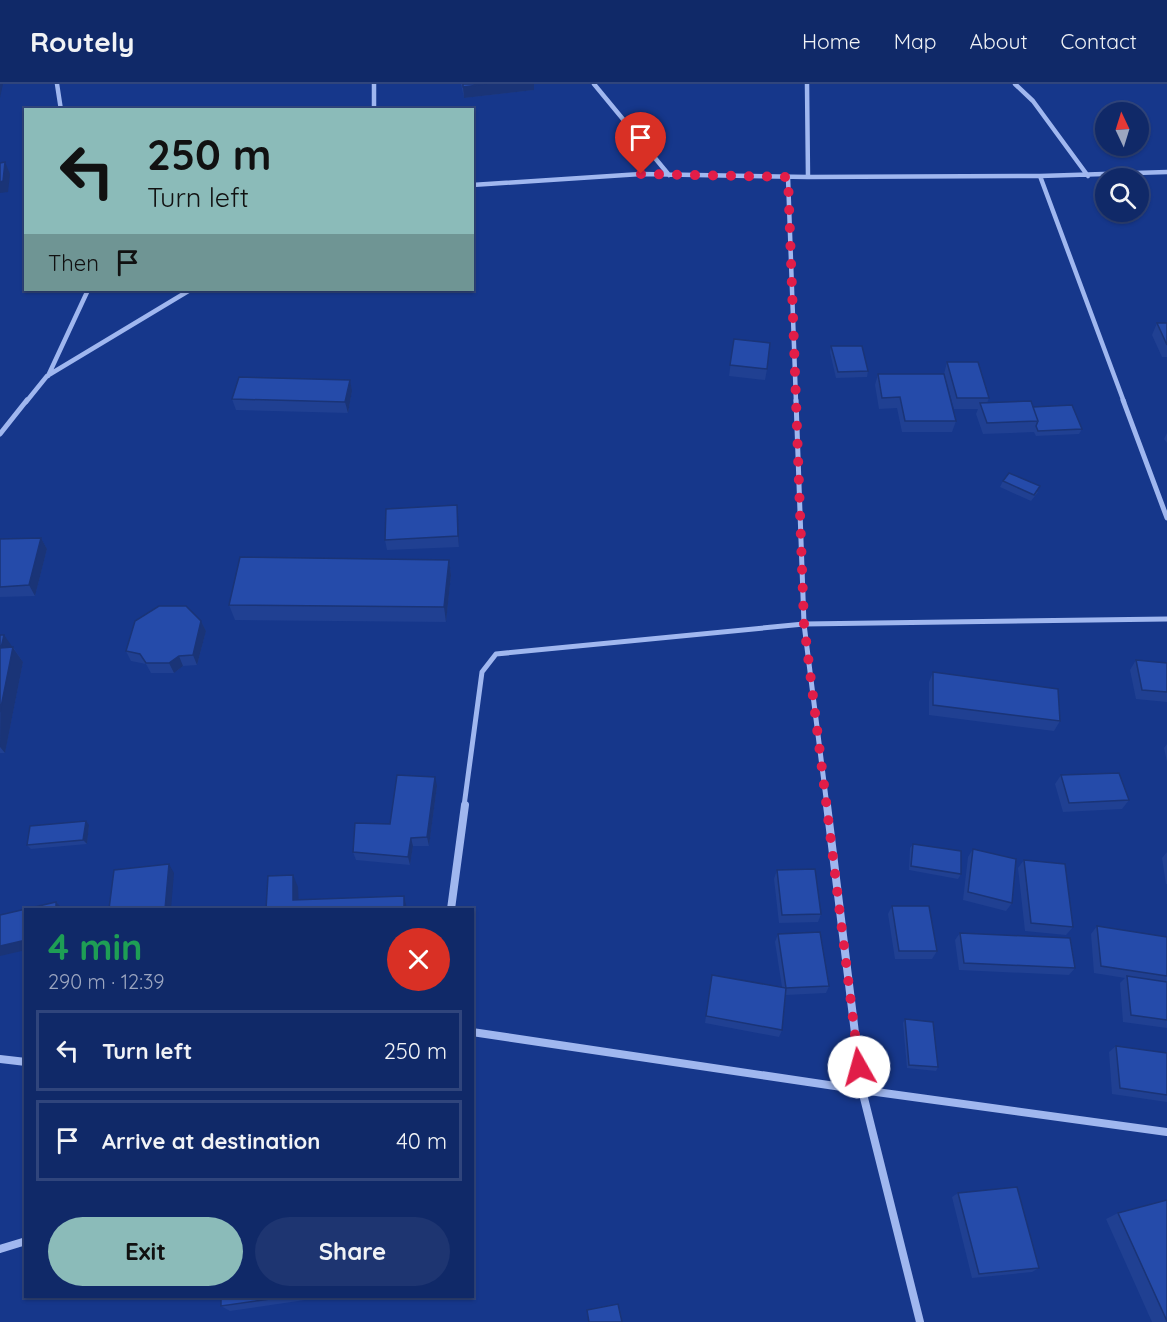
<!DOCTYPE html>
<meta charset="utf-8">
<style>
:root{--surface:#102968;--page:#1e3571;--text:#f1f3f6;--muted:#9ca6c0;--line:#30457c;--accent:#8bbbb9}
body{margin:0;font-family:Quicksand,sans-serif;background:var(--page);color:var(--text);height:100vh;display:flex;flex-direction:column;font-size:22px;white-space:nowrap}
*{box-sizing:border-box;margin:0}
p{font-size:20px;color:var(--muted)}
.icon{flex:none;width:33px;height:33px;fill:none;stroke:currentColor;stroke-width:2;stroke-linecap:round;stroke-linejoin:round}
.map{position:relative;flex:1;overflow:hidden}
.panel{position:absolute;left:24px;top:824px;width:450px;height:390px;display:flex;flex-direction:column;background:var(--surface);border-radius:0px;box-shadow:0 2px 4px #0004,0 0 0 2px var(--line)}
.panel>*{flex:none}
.guide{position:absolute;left:24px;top:24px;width:450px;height:183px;border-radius:0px;box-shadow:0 2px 4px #0004,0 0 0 2px var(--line);background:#8bbbb9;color:#111;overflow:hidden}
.needle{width:39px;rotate:356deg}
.buttons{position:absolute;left:1095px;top:18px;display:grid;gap:12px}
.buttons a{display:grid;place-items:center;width:54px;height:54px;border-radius:50%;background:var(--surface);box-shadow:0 2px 4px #0004,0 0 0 2px var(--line);font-size:30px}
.pin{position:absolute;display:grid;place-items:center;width:51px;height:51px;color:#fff;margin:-62px -26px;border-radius:50% 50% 50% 0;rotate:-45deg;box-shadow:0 0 6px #0007}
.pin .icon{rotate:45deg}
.me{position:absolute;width:66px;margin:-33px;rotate:353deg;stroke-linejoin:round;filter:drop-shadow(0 0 4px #0008)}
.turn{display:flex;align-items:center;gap:21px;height:126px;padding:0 24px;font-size:27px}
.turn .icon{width:78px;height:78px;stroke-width:2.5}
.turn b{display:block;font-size:42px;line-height:51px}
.then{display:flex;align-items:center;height:57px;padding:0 24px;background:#0003;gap:12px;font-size:22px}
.round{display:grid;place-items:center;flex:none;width:63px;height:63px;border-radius:32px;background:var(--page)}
.headline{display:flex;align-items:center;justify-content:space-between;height:102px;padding:0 24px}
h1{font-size:36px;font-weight:700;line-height:45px;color:#1e9e55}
.button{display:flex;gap:12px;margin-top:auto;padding:12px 24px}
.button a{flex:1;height:69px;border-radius:36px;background:var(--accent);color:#111;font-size:24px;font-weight:700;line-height:69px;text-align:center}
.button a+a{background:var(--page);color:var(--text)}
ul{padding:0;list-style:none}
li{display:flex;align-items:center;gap:18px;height:81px;margin:0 12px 9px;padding:0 12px;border:3px solid var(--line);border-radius:0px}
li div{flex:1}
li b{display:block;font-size:22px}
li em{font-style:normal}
header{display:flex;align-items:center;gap:36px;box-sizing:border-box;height:84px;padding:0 30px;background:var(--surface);border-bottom:2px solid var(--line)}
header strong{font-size:28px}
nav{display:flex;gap:33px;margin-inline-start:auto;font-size:21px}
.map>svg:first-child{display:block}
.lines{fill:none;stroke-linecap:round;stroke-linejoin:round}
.minor-far2{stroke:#a0b7ef;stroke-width:4.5}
.minor-far1{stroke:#a0b7ef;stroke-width:5}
.minor{stroke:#a0b7ef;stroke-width:8}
.wall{fill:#204092}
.shaded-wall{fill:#1a3477}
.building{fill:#254baa;stroke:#1a3477;stroke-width:1.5}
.route{stroke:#e11d48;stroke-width:10;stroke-dasharray:0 18}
</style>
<header>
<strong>Routely</strong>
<nav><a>Home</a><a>Map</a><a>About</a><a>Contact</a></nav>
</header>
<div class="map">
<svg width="1167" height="1238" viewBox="0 0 1167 1238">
<rect width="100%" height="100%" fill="#16378b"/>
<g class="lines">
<path class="minor-far2" d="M 57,0 L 61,26
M 374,0 L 374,26
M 594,0 L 669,91
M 807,0 L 808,93
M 1015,0 L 1033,17 L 1088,92
M 1040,92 L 1124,318
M 788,93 L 796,318
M 472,101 L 641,90 L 808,93 L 1040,92 L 1167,88
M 48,292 L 88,206
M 26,318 L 47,292 L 190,206"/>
<path class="minor-far1" d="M 796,316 L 804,540 L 827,722
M 1123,316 L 1167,434
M 0,350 L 27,316
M 464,722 L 482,588 L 496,570 L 804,540 L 1167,535"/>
<path class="minor" d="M 827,721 L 862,1006 L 920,1238
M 451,825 L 465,721
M 472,948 L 862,1006 L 1167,1048
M 0,975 L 26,978
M 0,1165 L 26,1157"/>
</g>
<path class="wall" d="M 461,0 L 534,0 L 534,6 L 464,14 Z
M 1157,239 L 1167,239 L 1167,273 L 1162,273 L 1152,251 Z
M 734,255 L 767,285 L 765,296 L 729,292 Z
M 831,262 L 868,287 L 867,293 L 836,294 L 830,268 Z
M 947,278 L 989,314 L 987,319 L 1033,323 L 1082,345 L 1079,350 L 1036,352 L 1034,348 L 983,350 L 976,330 L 978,325 L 954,325 L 946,296 L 956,337 L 952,348 L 902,348 L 897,324 L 879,325 L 875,301 L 878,290 L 944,290 Z
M 352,307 L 348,329 L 236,326 L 232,315 Z
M 1167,349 L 1167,359 L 1164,355 Z
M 1003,397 L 1038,408 L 1031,417 L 1000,403 Z
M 458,432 L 459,463 L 387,466 L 385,456 Z
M 41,454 L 47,465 L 35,512 L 0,513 L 0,455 Z
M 449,476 L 451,491 L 446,538 L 235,536 L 229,521 Z
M 201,537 L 206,547 L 197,581 L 183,582 L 174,589 L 151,589 L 146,580 L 131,577 L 126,567 Z
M 0,551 L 12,563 L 13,563 L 23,578 L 5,669 L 0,669 Z
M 1136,576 L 1167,579 L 1167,618 L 1136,615 L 1130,586 Z
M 933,588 L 1060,637 L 1054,647 L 929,631 L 929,598 Z
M 1167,660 L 1167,678 L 1164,664 Z
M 1061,691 L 1129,716 L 1122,725 L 1063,728 L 1055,700 Z
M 437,702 L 429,762 L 413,762 L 410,781 L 356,776 L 353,768 Z
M 89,741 L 87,760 L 31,765 L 27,761 Z
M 913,760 L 961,790 L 958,795 L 909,786 L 910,764 Z
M 973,765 L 1012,819 L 1006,827 L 963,816 L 968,773 Z
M 1167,768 L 1167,800 L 1166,800 L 1162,774 Z
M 1024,776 L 1073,843 L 1066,851 L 1025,847 L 1018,784 Z
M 777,786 L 821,830 L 818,838 L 779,839 L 774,795 Z
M 892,822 L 937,867 L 932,875 L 895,875 L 888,830 Z
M 1097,842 L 1167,853 L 1167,944 L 1123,938 L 1120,899 L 1125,894 L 1094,889 L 1091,850 Z
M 960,849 L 1075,884 L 1069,891 L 959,886 L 955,856 Z
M 778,850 L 829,902 L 826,909 L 786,911 L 782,946 L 779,953 L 705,939 L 712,891 L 782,903 L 775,858 Z
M 905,935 L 938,983 L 936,987 L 907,984 L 903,939 Z
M 1116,962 L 1167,969 L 1167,1018 L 1112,1010 L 1109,968 Z
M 958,1109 L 1039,1184 L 1032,1188 L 972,1194 L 952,1113 Z
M 1118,1129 L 1167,1238 L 1152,1238 L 1106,1135 Z
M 221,1212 L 332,1212 L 230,1227 L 221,1222 Z"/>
<path class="shaded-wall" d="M 0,0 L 3,0 L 0,14 Z
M 486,0 L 534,0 L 534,6 L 464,14 L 463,3 Z
M 5,78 L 10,90 L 8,108 L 0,109 L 0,98 Z
M 350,296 L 352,307 L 348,329 L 345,318 Z
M 457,421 L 458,432 L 459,463 L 458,452 Z
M 41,454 L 47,465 L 35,512 L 29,501 Z
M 449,476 L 451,491 L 446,538 L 444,523 Z
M 201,537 L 206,547 L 197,581 L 193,571 Z
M 4,551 L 23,578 L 5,669 L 0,663 L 1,564 Z
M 179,572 L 183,582 L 174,589 L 169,579 Z
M 435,693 L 437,702 L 429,762 L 427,753 Z
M 86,737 L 89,741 L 87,760 L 83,756 Z
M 411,754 L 413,762 L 410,781 L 408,773 Z
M 169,780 L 174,789 L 171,825 L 165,825 Z
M 293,791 L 298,803 L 299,825 L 293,816 Z
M 404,812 L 407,825 L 404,825 Z
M 56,818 L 63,825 L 56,825 Z
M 26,856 L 26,866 L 0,872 L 0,862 Z"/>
<path class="building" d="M 463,0 L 486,0 L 463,3 Z
M 5,78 L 3,97 L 0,98 L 0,79 Z
M 1157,239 L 1167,239 L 1167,261 Z
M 734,255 L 770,259 L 767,285 L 730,281 Z
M 831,262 L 862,262 L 868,287 L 838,288 Z
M 947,278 L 978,278 L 989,314 L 957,314 Z
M 878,290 L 944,290 L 956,337 L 905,337 L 900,313 L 882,314 Z
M 239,293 L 350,296 L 345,318 L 232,315 Z
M 1031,317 L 1038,337 L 987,339 L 980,319 Z
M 1072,321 L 1082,345 L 1038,347 L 1036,342 L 1038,337 L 1033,323 Z
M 1009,389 L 1040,402 L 1034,411 L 1003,397 Z
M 457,421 L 458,452 L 385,456 L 386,425 Z
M 41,454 L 29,501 L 0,503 L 0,455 Z
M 240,473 L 449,476 L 444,523 L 229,521 Z
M 159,522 L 186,522 L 201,537 L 193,571 L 179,572 L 169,579 L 146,579 L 140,570 L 126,567 L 135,537 Z
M 0,551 L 4,551 L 1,564 L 13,563 L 0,628 Z
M 1136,576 L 1167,579 L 1167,608 L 1142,606 Z
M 933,588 L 1058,605 L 1060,637 L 933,621 Z
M 1119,689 L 1129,716 L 1069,719 L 1061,691 Z
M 397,691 L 435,693 L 427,753 L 411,754 L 408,773 L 353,768 L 355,739 L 390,740 Z
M 86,737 L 83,756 L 27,761 L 30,742 Z
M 913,760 L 961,767 L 961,790 L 911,782 Z
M 973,765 L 1016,775 L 1012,819 L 968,808 Z
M 1024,776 L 1065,780 L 1073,843 L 1031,839 Z
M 169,780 L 165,825 L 109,825 L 114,786 Z
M 815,785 L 821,830 L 782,831 L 777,786 Z
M 293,791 L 293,816 L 404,812 L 404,825 L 266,825 L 268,792 Z
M 56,818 L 56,825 L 26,825 L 26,856 L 0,862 L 0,831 Z
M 892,822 L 929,822 L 937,867 L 899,867 Z
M 1097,842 L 1167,853 L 1167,892 L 1101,882 Z
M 820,848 L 829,902 L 786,904 L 778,850 Z
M 960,849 L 1070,854 L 1075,884 L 964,879 Z
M 712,891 L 786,904 L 782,946 L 706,932 Z
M 1127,892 L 1167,898 L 1167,936 L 1131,931 Z
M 905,935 L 933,938 L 938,983 L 909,981 Z
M 1116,962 L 1167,969 L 1167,1011 L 1120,1004 Z
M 1017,1103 L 1039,1184 L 979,1190 L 958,1109 Z
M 1167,1116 L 1167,1237 L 1118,1129 Z
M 221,1212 L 292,1212 L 221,1222 Z
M 618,1220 L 622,1238 L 589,1238 L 587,1226 Z"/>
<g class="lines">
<path class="route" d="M 641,90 L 788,93 L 804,540 L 859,983"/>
</g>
</svg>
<div class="buttons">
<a><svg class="needle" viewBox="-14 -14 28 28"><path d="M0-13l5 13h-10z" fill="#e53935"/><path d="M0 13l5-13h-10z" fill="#9ca6c0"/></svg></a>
<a><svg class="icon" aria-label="search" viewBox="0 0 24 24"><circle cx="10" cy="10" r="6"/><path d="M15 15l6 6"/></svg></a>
</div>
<div class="pin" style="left:641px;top:90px;background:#d93025"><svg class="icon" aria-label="arrive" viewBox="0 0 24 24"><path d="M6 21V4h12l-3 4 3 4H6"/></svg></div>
<svg class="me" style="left:859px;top:983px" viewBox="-20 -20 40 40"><circle r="19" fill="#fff"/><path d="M0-13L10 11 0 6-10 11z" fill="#e11d48"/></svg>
<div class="guide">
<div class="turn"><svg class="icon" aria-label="left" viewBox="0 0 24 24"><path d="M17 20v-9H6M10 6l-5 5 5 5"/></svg><div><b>250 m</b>Turn left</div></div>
<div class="then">Then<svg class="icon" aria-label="arrive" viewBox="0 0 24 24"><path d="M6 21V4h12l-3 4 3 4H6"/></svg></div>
</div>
<section class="panel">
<div class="headline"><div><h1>4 min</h1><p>290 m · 12:39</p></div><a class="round" style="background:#d93025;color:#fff"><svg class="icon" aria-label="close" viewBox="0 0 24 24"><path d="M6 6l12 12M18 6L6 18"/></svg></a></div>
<ul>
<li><svg class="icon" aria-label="left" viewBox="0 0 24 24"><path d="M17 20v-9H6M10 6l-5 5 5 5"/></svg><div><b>Turn left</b></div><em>250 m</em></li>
<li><svg class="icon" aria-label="arrive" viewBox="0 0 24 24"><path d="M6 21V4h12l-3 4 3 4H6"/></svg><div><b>Arrive at destination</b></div><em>40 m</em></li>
</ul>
<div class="button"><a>Exit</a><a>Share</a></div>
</section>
</div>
